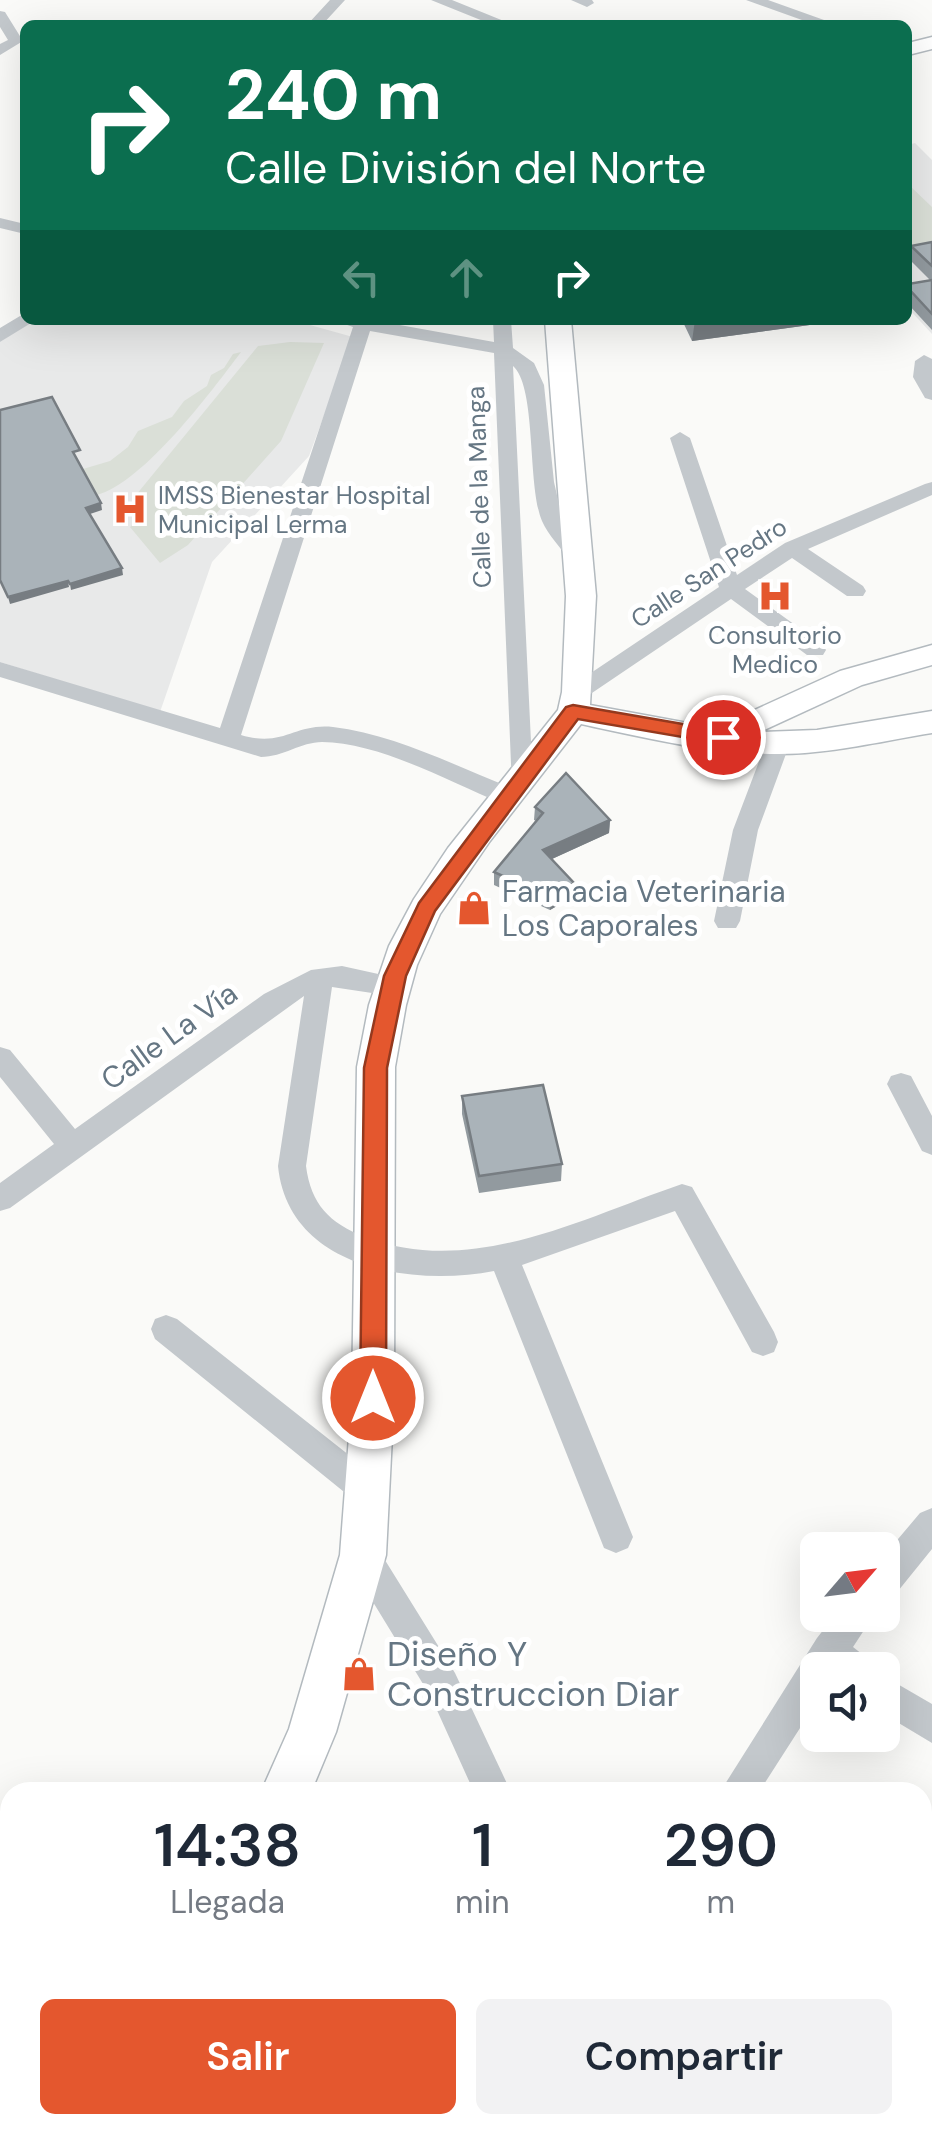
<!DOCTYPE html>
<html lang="es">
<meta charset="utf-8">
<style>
:root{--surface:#fff;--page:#f2f2f3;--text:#1f2937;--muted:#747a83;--accent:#e4572e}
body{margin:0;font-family:"DM Sans",sans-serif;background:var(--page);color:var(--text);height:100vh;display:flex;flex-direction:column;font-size:38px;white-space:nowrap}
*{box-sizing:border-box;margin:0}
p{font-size:32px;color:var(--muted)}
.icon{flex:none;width:55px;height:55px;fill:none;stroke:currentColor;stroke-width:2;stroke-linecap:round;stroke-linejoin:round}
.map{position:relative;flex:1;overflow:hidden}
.sheet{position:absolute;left:0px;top:1782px;width:932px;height:352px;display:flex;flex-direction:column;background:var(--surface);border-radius:30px 30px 0 0;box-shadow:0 10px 40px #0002}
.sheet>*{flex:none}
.top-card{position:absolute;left:20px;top:20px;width:892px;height:305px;border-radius:15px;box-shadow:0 10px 40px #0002;background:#0b6e4f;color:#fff;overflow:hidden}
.needle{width:65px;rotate:62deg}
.buttons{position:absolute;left:800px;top:1532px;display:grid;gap:20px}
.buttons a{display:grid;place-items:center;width:100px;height:100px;border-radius:15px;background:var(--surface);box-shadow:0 10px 40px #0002;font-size:50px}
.pin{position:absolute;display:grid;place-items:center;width:85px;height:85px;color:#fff;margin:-42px;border:5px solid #fff;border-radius:50%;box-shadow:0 2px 10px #0007}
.me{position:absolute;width:110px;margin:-55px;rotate:0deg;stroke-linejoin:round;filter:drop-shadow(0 0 8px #0008)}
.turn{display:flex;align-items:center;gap:35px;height:210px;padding:0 40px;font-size:45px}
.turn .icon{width:130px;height:130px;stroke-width:2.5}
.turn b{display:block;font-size:70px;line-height:85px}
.lanes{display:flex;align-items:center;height:95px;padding:0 40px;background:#0003;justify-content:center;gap:50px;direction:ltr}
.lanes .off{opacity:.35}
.eta{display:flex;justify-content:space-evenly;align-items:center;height:170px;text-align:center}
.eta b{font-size:60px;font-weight:600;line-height:70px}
.button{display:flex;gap:20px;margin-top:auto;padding:20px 40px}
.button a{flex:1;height:115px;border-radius:15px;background:var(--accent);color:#fff;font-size:40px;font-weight:600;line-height:115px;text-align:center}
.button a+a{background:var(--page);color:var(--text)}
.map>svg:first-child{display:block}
.built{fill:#e8e9e9}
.green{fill:#dadfd7}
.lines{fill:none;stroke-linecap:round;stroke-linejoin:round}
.secondary-casing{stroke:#b3babf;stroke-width:3}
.street{fill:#c3c8cc;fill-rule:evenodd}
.secondary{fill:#fff;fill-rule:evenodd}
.wall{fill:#929a9f}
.shaded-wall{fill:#777d82}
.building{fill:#aab3b9;stroke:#777d82;stroke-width:2.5}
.route{fill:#e4572e;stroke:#94391e;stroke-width:2.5}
.labels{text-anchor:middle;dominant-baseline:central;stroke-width:10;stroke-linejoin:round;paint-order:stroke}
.far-street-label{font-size:25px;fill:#657683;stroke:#fff}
.far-poi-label{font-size:25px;fill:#657683;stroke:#fff;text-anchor:start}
.poi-label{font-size:30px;fill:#657683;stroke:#fff;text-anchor:start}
.street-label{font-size:30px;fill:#657683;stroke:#fff}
.near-poi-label{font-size:35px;fill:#657683;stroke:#fff;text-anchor:start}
</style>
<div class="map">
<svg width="932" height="2134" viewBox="0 0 932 2134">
<rect width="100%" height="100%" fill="#fafaf8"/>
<path class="built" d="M 915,143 L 932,160 L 932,334 L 908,308 L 908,145 Z
M 33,320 L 292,320 L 353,337 L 309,456 L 212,562 L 160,712 L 0,662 L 0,342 Z"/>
<path class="green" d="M 908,184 L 932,207 L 932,244 L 908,249 Z
M 290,342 L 324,343 L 281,441 L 188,545 L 160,563 L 130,527 L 144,515 L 144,506 L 136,495 L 258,346 Z
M 241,352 C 211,392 144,482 97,495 L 83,469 L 110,461 L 128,447 L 138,431 L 172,417 L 184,401 L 207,386 L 211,375 L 224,368 L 233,354 Z"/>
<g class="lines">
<g class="secondary-casing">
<path id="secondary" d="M 932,37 L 932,49 L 908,55 L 908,43 Z
M 545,320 L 571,320 L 596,596 L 590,705 L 715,728 L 840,671 L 932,645 L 932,665 L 862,685 L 760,732 L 817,730 L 932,711 L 932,733 C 881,741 831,754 779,754 C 712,754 646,738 581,724 L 490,841 L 440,914 L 417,965 L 406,1005 L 395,1067 L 394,1397 L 386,1555 L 336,1732 L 311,1792 L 261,1792 L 289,1729 L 340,1555 L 352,1397 L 357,1067 L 369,1005 L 389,946 L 414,899 L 448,848 L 558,710 L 562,692 L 566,596 Z
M 95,2125 L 152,2125 L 148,2134 L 91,2134 Z"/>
</g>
<path class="street" d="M 330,0 L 345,0 L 322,25 L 307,25 Z
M 431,0 L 452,0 L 514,25 L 493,25 Z
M 571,0 L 592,0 L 594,3 L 587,7 Z
M 746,0 L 768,0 L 838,25 L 816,25 Z
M 0,11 L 5,12 L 23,41 L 0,55 L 0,44 L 8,40 L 0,27 Z
M 0,218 L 25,224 L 25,234 L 0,228 Z
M 25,313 L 25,320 L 33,320 L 31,323 L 0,342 L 0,328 Z
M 333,320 L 372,320 L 494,342 L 493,320 L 511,320 L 513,348 L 534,363 L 544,385 L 554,482 L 563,522 L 589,556 L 586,561 L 570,561 C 562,549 548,535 542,521 C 527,486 537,387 513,366 L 533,784 L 530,790 L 519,792 L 522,797 L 519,803 L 501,803 C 450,782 378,742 322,742 C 301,742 283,757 261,757 L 0,677 L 0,662 L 220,728 L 353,327 ZM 370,331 L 494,353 L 512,788 C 455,766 394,734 333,727 C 294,723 284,748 241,735 Z
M 924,355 L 932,359 L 932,400 L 925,398 L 913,377 L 915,361 Z
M 680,432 L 690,438 L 737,575 L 785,543 L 925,484 L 932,482 L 932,495 L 808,549 L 863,586 L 866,591 L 863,596 L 847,596 L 792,558 L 745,589 L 823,645 L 826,650 L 823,655 L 807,655 L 731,599 L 586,697 L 570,697 L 567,692 L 570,687 L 719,587 L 670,438 Z
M 778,735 L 790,743 L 758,830 L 740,921 L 736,928 L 718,928 L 714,921 L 733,830 L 766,743 Z
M 342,966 L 401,979 L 405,986 L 401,993 L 392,996 L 332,987 L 306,1166 C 311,1204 329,1223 365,1237 C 472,1278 582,1218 682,1184 L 692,1187 L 774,1332 L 778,1342 L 774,1352 L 763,1356 L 752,1352 L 675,1211 L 522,1265 L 633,1537 L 628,1548 L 616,1553 L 604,1548 L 494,1271 C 411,1287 288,1268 278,1166 L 304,996 L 10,1208 L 0,1211 L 0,1183 L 54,1144 L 0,1077 L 0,1047 L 10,1050 L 75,1129 L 264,994 L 311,970 Z
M 901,1073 L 911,1076 L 932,1116 L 932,1155 L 922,1151 L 887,1084 L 891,1076 Z
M 166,1315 L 177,1319 L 378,1478 L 382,1489 L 378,1500 L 366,1504 L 354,1500 L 155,1339 L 151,1329 L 155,1319 Z
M 932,1508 L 932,1549 L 894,1596 L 882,1600 L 882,1558 L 920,1513 Z
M 363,1539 L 375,1544 L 455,1673 L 511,1792 L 474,1792 L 431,1697 L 351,1566 L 346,1555 L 351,1544 Z
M 835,1615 L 874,1615 L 853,1647 L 867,1658 L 872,1670 L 818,1670 L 818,1700 L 759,1792 L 720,1792 L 817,1638 Z
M 882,1675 L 932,1704 L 932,1743 L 882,1713 Z
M 368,2125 L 408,2125 L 405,2134 L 365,2134 Z
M 619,2125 L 659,2125 L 662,2134 L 622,2134 Z"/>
<use href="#secondary" class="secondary"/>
</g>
<path class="wall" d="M 932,242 L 932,330 L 908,304 L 908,284 L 930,280 L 909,259 L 911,246 Z
M 682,320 L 817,320 L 817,324 L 692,341 Z
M 535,807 L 610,820 L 609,833 L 552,859 L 574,896 L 550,910 L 494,885 L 494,872 L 536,821 L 534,820 Z
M 462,1096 L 562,1164 L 561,1181 L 479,1193 L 462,1114 Z"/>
<path class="shaded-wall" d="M 695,320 L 817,320 L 817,324 L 692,341 Z
M 101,503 L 102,510 L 87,515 L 86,508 Z
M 122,568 L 123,575 L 71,590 L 70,584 Z
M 68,581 L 69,587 L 10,604 L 8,597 Z
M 610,820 L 609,833 L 543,863 L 543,850 Z
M 574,883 L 574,896 L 550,910 L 551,897 Z"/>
<path class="building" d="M 932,242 L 932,266 L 911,246 Z
M 932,280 L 932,314 L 908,288 L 908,284 Z
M 52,397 L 80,450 L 73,452 L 101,503 L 86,508 L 122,568 L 70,584 L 68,581 L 8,597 L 0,580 L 0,410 Z
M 566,773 L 610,820 L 543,850 L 574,883 L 551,897 L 494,872 L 543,813 L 535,807 Z
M 543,1085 L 562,1164 L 479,1176 L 462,1096 Z"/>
<path class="route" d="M 573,705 L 723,731 L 733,737 L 723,744 L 578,719 L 435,911 L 406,976 L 387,1068 L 386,1398 L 382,1406 L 373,1409 L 364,1406 L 360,1398 L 364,1068 L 384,976 L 419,903 L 566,707 Z"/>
<defs>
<g id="hospital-bare" transform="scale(2.7)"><path d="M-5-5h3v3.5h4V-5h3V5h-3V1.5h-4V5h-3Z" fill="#e4572e" stroke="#fff" stroke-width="2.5" paint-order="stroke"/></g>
<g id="shop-bare" transform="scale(2.7)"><path d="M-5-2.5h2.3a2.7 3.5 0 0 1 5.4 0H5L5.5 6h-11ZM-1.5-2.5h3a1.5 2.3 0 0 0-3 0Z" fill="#e4572e" stroke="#fff" stroke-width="2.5" paint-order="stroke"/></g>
</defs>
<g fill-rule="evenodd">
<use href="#hospital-bare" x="130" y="509"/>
<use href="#hospital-bare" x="775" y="596"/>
<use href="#shop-bare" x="474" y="908"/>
<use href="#shop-bare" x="359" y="1674"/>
</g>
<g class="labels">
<g class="far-street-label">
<text transform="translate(479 487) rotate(-92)">Calle de la Manga</text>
<text transform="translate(709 573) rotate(-33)">Calle San Pedro</text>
</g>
<g class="far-poi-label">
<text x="158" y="495">IMSS Bienestar Hospital<tspan x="158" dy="29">Municipal Lerma</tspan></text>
<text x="775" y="635" text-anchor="middle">Consultorio<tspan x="775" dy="29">Medico</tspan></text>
</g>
<g class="poi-label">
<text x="502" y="891">Farmacia Veterinaria<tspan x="502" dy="34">Los Caporales</tspan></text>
</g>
<g class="street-label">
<text transform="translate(169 1036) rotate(-36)">Calle La Vía</text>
</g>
<g class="near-poi-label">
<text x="387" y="1654">Diseño Y<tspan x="387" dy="40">Construccion Diar</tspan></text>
</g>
</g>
</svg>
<div class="buttons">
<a><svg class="needle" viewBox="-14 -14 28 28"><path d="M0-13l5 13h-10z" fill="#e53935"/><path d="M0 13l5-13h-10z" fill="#747a83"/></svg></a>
<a><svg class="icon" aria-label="sound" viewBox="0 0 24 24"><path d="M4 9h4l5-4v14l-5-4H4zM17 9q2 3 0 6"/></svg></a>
</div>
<div class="pin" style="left:723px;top:737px;background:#d93025"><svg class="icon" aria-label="arrive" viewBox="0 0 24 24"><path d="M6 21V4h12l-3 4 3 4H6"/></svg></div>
<svg class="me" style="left:373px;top:1398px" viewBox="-20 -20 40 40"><circle r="17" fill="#e4572e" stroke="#fff" stroke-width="3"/><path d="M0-11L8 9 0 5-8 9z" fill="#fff"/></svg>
<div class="top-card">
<div class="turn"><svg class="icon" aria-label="right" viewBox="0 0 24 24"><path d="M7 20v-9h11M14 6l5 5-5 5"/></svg><div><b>240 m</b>Calle División del Norte</div></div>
<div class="lanes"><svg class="icon off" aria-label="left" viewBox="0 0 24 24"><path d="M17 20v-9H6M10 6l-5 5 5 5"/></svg><svg class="icon off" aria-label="ahead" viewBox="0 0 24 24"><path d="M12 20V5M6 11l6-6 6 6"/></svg><svg class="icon" aria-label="right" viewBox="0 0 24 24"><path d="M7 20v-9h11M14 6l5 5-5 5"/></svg></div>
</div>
<section class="sheet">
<div class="eta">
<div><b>14:38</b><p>Llegada</p></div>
<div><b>1</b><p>min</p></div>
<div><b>290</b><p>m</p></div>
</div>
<div class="button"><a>Salir</a><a>Compartir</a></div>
</section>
</div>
